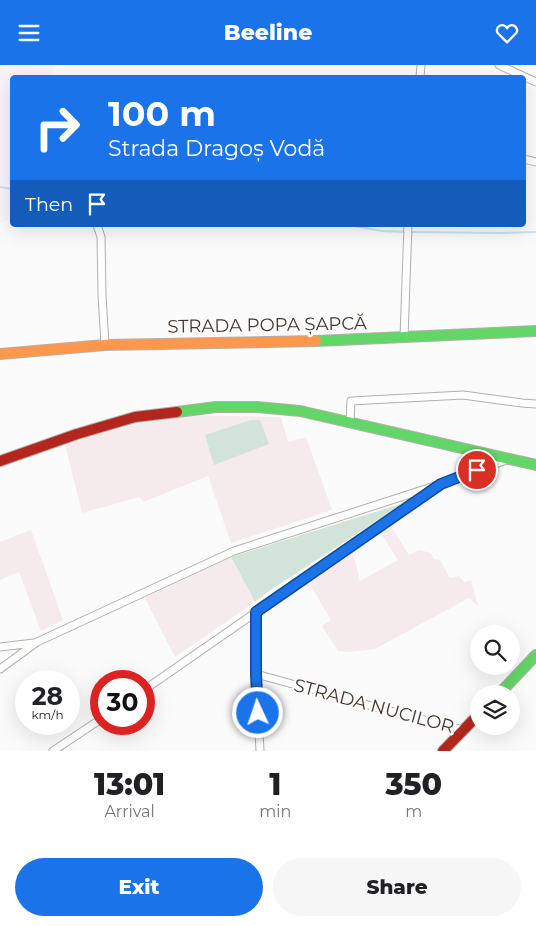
<!DOCTYPE html>
<meta charset="utf-8">
<style>
:root{--surface:#fff;--page:#f6f6f6;--text:#202124;--muted:#757577;--accent:#1a73e8}
body{margin:0;font-family:Montserrat,sans-serif;background:var(--page);color:var(--text);height:100vh;display:flex;flex-direction:column;font-size:19px;white-space:nowrap}
*{box-sizing:border-box;margin:0}
p{font-size:16px;color:var(--muted)}
.icon{flex:none;width:28px;height:28px;fill:none;stroke:currentColor;stroke-width:2;stroke-linecap:round;stroke-linejoin:round}
.map{position:relative;height:686px;overflow:hidden}
.drawer{display:flex;flex-direction:column;background:var(--surface);flex:1}
.drawer>*{flex:none}
.banner{position:absolute;left:10px;top:10px;width:516px;height:152px;border-radius:5px;box-shadow:0 5px 20px #0002;background:#1a73e8;color:#fff;overflow:hidden}
.controls{position:absolute;left:470px;top:560px;display:grid;gap:10px}
.controls a{display:grid;place-items:center;width:50px;height:50px;border-radius:50%;background:var(--surface);box-shadow:0 5px 20px #0002;font-size:25px}
.speed{position:absolute;left:15px;top:605px;display:flex;gap:10px;font-size:25px;font-weight:700;text-align:center}
.speed>*{display:grid;place-content:center;width:65px;height:65px;border-radius:50%;background:var(--surface);box-shadow:0 5px 20px #0002;line-height:1}
.speed small{font-size:12px;font-weight:400}
.speed .limit{border:8px solid #d22;background:#fff;color:#111}
.pin{position:absolute;display:grid;place-items:center;width:42px;height:42px;color:#fff;margin:-21px;border:2px solid #fff;border-radius:50%;box-shadow:0 1px 5px #0007}
.me{position:absolute;width:55px;margin:-28px;rotate:357deg;stroke-linejoin:round;filter:drop-shadow(0 0 4px #0008)}
.turn{display:flex;align-items:center;gap:18px;height:105px;padding:0 15px;font-size:22px}
.turn .icon{width:65px;height:65px;stroke-width:2.5}
.turn b{display:block;font-size:35px;line-height:42px}
.then{display:flex;align-items:center;height:48px;padding:0 15px;background:#0003;gap:10px;font-size:19px}
.eta{display:flex;justify-content:space-evenly;align-items:center;height:85px;text-align:center}
.eta b{font-size:30px;font-weight:800;line-height:35px}
.button{display:flex;gap:10px;margin-top:auto;padding:10px 15px}
.button a{flex:1;height:58px;border-radius:30px;background:var(--accent);color:#fff;font-size:20px;font-weight:800;line-height:58px;text-align:center}
.button a+a{background:var(--page);color:var(--text)}
header{display:flex;justify-content:space-between;align-items:center;height:65px;padding:0 15px;background:var(--accent);color:#fff;font-size:22px;font-weight:800}
.map>svg:first-child{display:block}
.industrial{fill:#f9f3fc}
.education{fill:#f5ebec}
.green{fill:#d2e4d9}
.lines{fill:none;stroke-linecap:round;stroke-linejoin:round}
.stream{stroke:#c9e3f7;stroke-width:2}
.street-casing{stroke:#b5afab;stroke-width:9}
.fast-casing{stroke:#b5afab;stroke-width:12}
.slow-casing{stroke:#b5afab;stroke-width:12}
.jam-casing{stroke:#b5afab;stroke-width:12}
.street{stroke:#fefefe;stroke-width:7}
.fast{stroke:#63d668;stroke-width:10}
.slow{stroke:#ff974d;stroke-width:10}
.jam{stroke:#b3261e;stroke-width:10}
.route-casing{stroke:#114b97;stroke-width:12}
.route{stroke:#1a73e8;stroke-width:9}
.labels{text-anchor:middle;dominant-baseline:central;stroke-width:5;stroke-linejoin:round;paint-order:stroke}
.street-label{font-size:18px;fill:#44362e;stroke:#fbfbfb}
</style>
<header><svg class="icon" aria-label="menu" viewBox="0 0 24 24"><path d="M4 6h16M4 12h16M4 18h16"/></svg>Beeline<svg class="icon" aria-label="heart" viewBox="0 0 24 24"><path d="M12 20l-8-8c-3-5 5-10 8-4 3-6 11-1 8 4z"/></svg></header>
<div class="map">
<svg width="536" height="686" viewBox="0 0 536 686">
<rect width="100%" height="100%" fill="#fbfbfb"/>
<path class="industrial" d="M 0,0 L 54,0 L 52,12 L 12,12 L 12,153 L 0,158 Z"/>
<path class="education" d="M 188,350 L 281,352 L 288,377 L 306,372 L 332,445 L 231,478 L 208,411 L 143,437 L 139,432 L 82,448 L 65,380 L 93,370 L 156,355 Z
M 390,460 L 409,490 L 419,485 L 431,488 L 434,494 L 440,495 L 450,513 L 459,511 L 464,517 L 471,515 L 478,541 L 469,533 L 375,584 L 351,587 L 338,586 L 322,561 L 331,555 L 308,516 L 352,485 L 360,516 L 398,495 L 380,467 Z
M 31,465 L 63,555 L 41,566 L 19,507 L 0,515 L 0,477 Z
M 231,492 L 255,537 L 175,592 L 145,533 Z"/>
<path class="green" d="M 251,355 L 260,355 L 269,379 L 214,400 L 205,370 Z
M 404,438 L 269,526 L 255,537 L 231,492 Z"/>
<g class="lines">
<path class="stream" d="M 0,122 L 12,124
M 349,160 L 382,166 L 406,167
M 411,167 L 502,168 L 536,167"/>
<g class="street-casing">
<path id="street" d="M 499,0 L 536,17
M 420,12 L 421,0
M 524,94 L 536,97
M 97,160 L 101,172 L 102,230 L 105,280
M 404,272 L 408,160
M 350,357 L 351,336 L 463,330 L 522,338 L 536,339
M 463,409 L 485,389
M 256,547 L 256,609 L 260,686
M 0,582 L 34,578
M 0,604 L 37,577 L 234,486 L 441,419
M 256,609 L 379,643 L 463,665
M 144,625 L 441,419 L 509,394
M 53,686 L 101,654"/>
</g>
<g class="fast-casing">
<path id="fast" d="M 316,276 L 536,266
M 177,347 L 216,342 L 257,342 L 300,346 L 536,400
M 499,629 L 536,590"/>
</g>
<g class="slow-casing">
<path id="slow" d="M 0,289 L 105,280 L 316,276"/>
</g>
<g class="jam-casing">
<path id="jam" d="M 0,396 L 77,369 L 135,352 L 177,347
M 443,686 L 479,649"/>
</g>
<use href="#street" class="street"/>
<use href="#fast" class="fast"/>
<use href="#slow" class="slow"/>
<use href="#jam" class="jam"/>
</g>
<g class="lines">
<g class="route-casing">
<path id="route" d="M 258,648 L 256,610 L 256,547 L 441,419 L 477,405"/>
</g>
<use href="#route" class="route"/>
</g>
<g class="labels">
<g class="street-label">
<text transform="translate(267 260) rotate(-1)">STRADA POPA ȘAPCĂ</text>
<text transform="translate(374 641) rotate(15)">STRADA NUCILOR</text>
</g>
</g>
</svg>
<div class="controls">
<a><svg class="icon" aria-label="search" viewBox="0 0 24 24"><circle cx="10" cy="10" r="6"/><path d="M15 15l6 6"/></svg></a>
<a><svg class="icon" aria-label="layers" viewBox="0 0 24 24"><path d="M12 4l9 5-9 5-9-5zM3 14l9 5 9-5"/></svg></a>
</div>
<div class="speed"><div>28<small>km/h</small></div><div class="limit">30</div></div>
<div class="pin" style="left:477px;top:405px;background:#d93025"><svg class="icon" aria-label="arrive" viewBox="0 0 24 24"><path d="M6 21V4h12l-3 4 3 4H6"/></svg></div>
<svg class="me" style="left:258px;top:648px" viewBox="-20 -20 40 40"><circle r="17" fill="#1a73e8" stroke="#fff" stroke-width="3"/><path d="M0-11L8 9 0 5-8 9z" fill="#fff"/></svg>
<div class="banner">
<div class="turn"><svg class="icon" aria-label="right" viewBox="0 0 24 24"><path d="M7 20v-9h11M14 6l5 5-5 5"/></svg><div><b>100 m</b>Strada Dragoș Vodă</div></div>
<div class="then">Then<svg class="icon" aria-label="arrive" viewBox="0 0 24 24"><path d="M6 21V4h12l-3 4 3 4H6"/></svg></div>
</div>
</div>
<section class="drawer">
<div class="eta">
<div><b>13:01</b><p>Arrival</p></div>
<div><b>1</b><p>min</p></div>
<div><b>350</b><p>m</p></div>
</div>
<div class="button"><a>Exit</a><a>Share</a></div>
</section>
